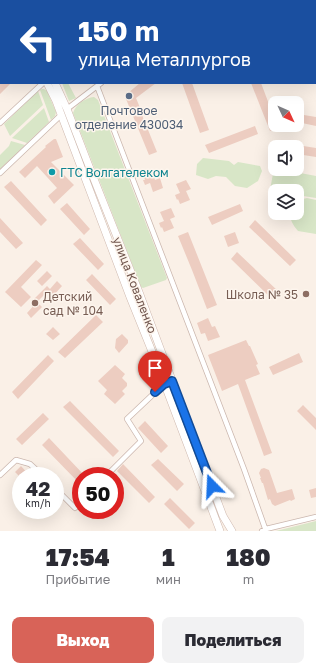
<!DOCTYPE html>
<html lang="ru">
<meta charset="utf-8">
<style>
:root{--surface:#fff;--page:#f2f2f3;--text:#2b2b33;--muted:#7c7c81;--accent:#d86358}
body{margin:0;font-family:"Golos Text",sans-serif;background:var(--page);color:var(--text);height:100vh;display:flex;flex-direction:column;font-size:15px;white-space:nowrap}
*{box-sizing:border-box;margin:0}
p{font-size:13px;color:var(--muted)}
.icon{flex:none;width:22px;height:22px;fill:none;stroke:currentColor;stroke-width:2;stroke-linecap:round;stroke-linejoin:round}
.map{position:relative;height:531px;overflow:hidden}
.panel{display:flex;flex-direction:column;background:var(--surface);flex:1}
.panel>*{flex:none}
.hud{position:absolute;left:0px;top:0px;width:316px;height:84px;box-shadow:0 4px 16px #0002;background:#1a4fa0;color:#fff;overflow:hidden}
.needle{width:26px;rotate:134deg}
.buttons{position:absolute;left:268px;top:96px;display:grid;gap:8px}
.buttons a{display:grid;place-items:center;width:36px;height:36px;border-radius:8px;background:var(--surface);box-shadow:0 4px 16px #0002;font-size:20px}
.speed{position:absolute;left:12px;top:467px;display:flex;gap:8px;font-size:20px;font-weight:700;text-align:center}
.speed>*{display:grid;place-content:center;width:52px;height:52px;border-radius:50%;background:var(--surface);box-shadow:0 4px 16px #0002;line-height:1}
.speed small{font-size:10px;font-weight:400}
.speed .limit{border:6px solid #d22;background:#fff;color:#111}
.pin{position:absolute;display:grid;place-items:center;width:34px;height:34px;color:#fff;margin:-41px -17px;border-radius:50% 50% 50% 0;rotate:-45deg;box-shadow:0 0 4px #0007}
.pin .icon{rotate:45deg}
.me{position:absolute;width:44px;margin:-22px;rotate:339deg;stroke-linejoin:round;filter:drop-shadow(0 0 3px #0008)}
.turn{display:flex;align-items:center;gap:14px;height:84px;padding:0 12px;font-size:18px}
.turn .icon{width:52px;height:52px;stroke-width:2.5}
.turn b{display:block;font-size:28px;line-height:34px}
.eta{display:flex;justify-content:space-evenly;align-items:center;height:68px;text-align:center}
.eta b{font-size:24px;font-weight:800;line-height:28px}
.action{display:flex;gap:8px;margin-top:auto;padding:8px 12px}
.action a{flex:1;height:46px;border-radius:8px;background:var(--accent);color:#fff;font-size:16px;font-weight:800;line-height:46px;text-align:center}
.action a+a{background:var(--page);color:var(--text)}
.map>svg:first-child{display:block}
.green{fill:#d8e6c7}
.building{fill:#edcdc1}
.lines{fill:none;stroke-linecap:round;stroke-linejoin:round}
.street-casing{stroke:#cbb7ae;stroke-width:6}
.secondary-casing{stroke:#cfb9af;stroke-width:8}
.street{stroke:#fff;stroke-width:4.5}
.secondary{stroke:#fff;stroke-width:7}
.route-casing{stroke:#114b97;stroke-width:10}
.route{stroke:#1a73e8;stroke-width:7}
.service-dot{fill:#5c6f8a;stroke:#fdf5ed;stroke-width:1.5}
.culture-dot{fill:#0f9aa8;stroke:#fdf5ed;stroke-width:1.5}
.education-dot{fill:#8d6e63;stroke:#fdf5ed;stroke-width:1.5}
.labels{text-anchor:middle;dominant-baseline:central;stroke-width:3;stroke-linejoin:round;paint-order:stroke}
.service-label{font-size:12px;fill:#4e5e75;stroke:#fdf5ed}
.culture-label{font-size:12px;fill:#0d838f;stroke:#fdf5ed;text-anchor:start}
.street-label{font-size:12px;fill:#71564e;stroke:#fdf5ed}
.education-label{font-size:12px;fill:#785e54;stroke:#fdf5ed;text-anchor:end}
</style>
<div class="map">
<svg width="316" height="531" viewBox="0 0 316 531">
<rect width="100%" height="100%" fill="#faf0e7"/>
<path class="green" d="M 62,83 L 68,83 L 76,98 L 69,101 Z
M 42,89 L 44,89 L 47,91 L 56,112 L 55,116 L 51,120 L 40,90 Z
M 38,91 L 43,105 L 10,136 L 4,124 Z
M 94,97 L 98,100 L 167,278 L 166,280 L 143,288 L 141,287 L 73,113 C 76,104 85,98 94,97 Z
M 44,108 L 49,122 L 27,143 L 12,138 Z
M 11,141 L 25,145 L 0,169 L 0,155 L 9,146 Z
M 203,158 L 229,161 L 234,165 L 238,162 L 260,166 L 262,171 L 258,181 L 247,188 L 235,186 L 226,177 L 216,176 L 208,179 L 196,175 L 197,164 Z
M 274,168 L 316,176 L 316,198 L 297,195 L 297,191 L 275,191 L 270,190 Z
M 307,198 L 316,200 L 316,234 L 298,231 C 293,225 290,220 290,213 L 297,213 L 297,203 L 303,199 Z
M 316,521 L 316,531 L 276,531 Z"/>
<path class="building" d="M 0,83 L 11,83 L 0,94 Z
M 140,83 L 156,83 L 136,98 L 143,115 L 142,115 L 157,152 L 149,155 L 126,99 L 128,93 Z
M 182,83 L 192,83 L 209,130 L 200,133 Z
M 251,83 L 261,83 L 275,120 L 275,125 L 284,125 L 270,131 Z
M 304,115 L 316,117 L 316,126 L 302,123 Z
M 255,126 L 258,134 L 209,153 L 205,145 Z
M 54,139 L 56,139 L 63,157 L 51,162 L 74,185 L 54,204 L 48,196 L 57,188 L 37,166 L 25,178 L 19,172 L 46,147 L 45,146 Z
M 279,140 L 291,142 L 290,147 L 278,147 Z
M 297,145 L 316,148 L 316,157 L 297,154 Z
M 152,171 L 155,180 L 160,178 L 163,188 L 153,192 L 150,183 L 145,185 L 143,180 L 145,180 L 143,174 Z
M 186,180 L 191,189 L 186,191 L 190,200 L 180,204 L 178,199 L 177,200 L 175,195 L 180,193 L 176,184 Z
M 11,181 L 47,220 L 41,226 L 4,187 Z
M 67,203 L 90,229 L 84,235 L 60,209 Z
M 240,204 L 243,211 L 212,225 L 208,217 Z
M 171,208 L 175,217 L 170,219 L 174,228 L 164,232 L 162,227 L 161,228 L 159,223 L 164,221 L 160,212 Z
M 0,218 L 23,243 L 16,249 L 0,232 Z
M 255,220 L 296,260 L 290,266 L 249,227 Z
M 188,232 L 217,305 L 207,309 L 192,270 L 178,236 Z
M 235,232 L 239,243 L 228,247 L 224,236 Z
M 80,238 L 104,264 L 98,270 L 73,244 Z
M 237,252 L 279,292 L 272,299 L 231,259 Z
M 36,260 L 42,265 L 21,287 L 31,297 L 21,307 L 5,292 Z
M 47,271 L 52,276 L 42,286 L 37,281 Z
M 92,274 L 116,299 L 110,305 L 86,280 Z
M 57,281 L 62,286 L 53,296 L 48,291 L 35,304 L 32,301 L 47,286 L 50,289 Z
M 37,302 L 42,307 L 31,318 L 27,313 Z
M 96,315 L 103,322 L 65,358 L 58,352 Z
M 208,318 L 212,327 L 215,326 L 220,337 L 208,341 L 205,333 L 201,334 L 197,323 Z
M 53,327 L 60,334 L 53,340 L 46,334 Z
M 122,334 L 128,340 L 128,343 L 119,353 L 115,348 L 116,339 Z
M 246,340 L 249,346 L 250,346 L 258,364 L 256,365 L 260,374 L 245,380 L 272,453 L 264,456 L 238,384 L 222,391 L 208,355 Z
M 299,353 L 303,362 L 273,375 L 269,367 Z
M 48,355 L 54,361 L 18,399 L 12,392 Z
M 115,365 L 125,374 L 122,378 L 127,383 L 127,386 L 122,391 L 125,394 L 115,404 L 104,394 L 107,390 L 98,381 Z
M 70,401 L 119,451 L 113,457 L 63,407 Z
M 303,405 L 316,418 L 316,430 L 297,411 Z
M 43,413 L 49,419 L 22,445 L 16,439 Z
M 145,421 L 168,446 L 161,453 L 138,428 Z
M 49,438 L 85,476 L 81,476 L 81,485 L 42,445 Z
M 158,459 L 184,484 L 177,491 L 151,465 Z
M 123,464 L 155,497 L 149,503 L 117,471 Z
M 21,466 L 30,476 L 19,476 L 15,472 Z
M 264,468 L 269,470 L 277,493 L 292,489 L 295,499 L 291,501 L 290,500 L 275,506 L 272,504 L 270,499 L 268,500 L 263,483 L 262,483 L 260,478 L 261,478 L 259,473 L 261,469 Z
M 316,488 L 316,497 L 311,498 L 309,490 Z
M 170,498 L 195,523 L 189,529 L 164,504 Z"/>
<g class="lines">
<g class="street-casing">
<path id="street" d="M 148,0 L 149,1
M 315,49 L 316,49
M 97,86 L 244,469 L 266,531
M 67,109 L 101,83
M 0,123 L 43,83
M 0,173 L 61,115
M 0,475 L 16,460 L 30,464 L 43,476
M 106,476 L 141,441 L 127,419 L 164,384
M 55,488 L 75,508 L 81,502
M 262,531 L 266,529 L 316,517"/>
</g>
<g class="secondary-casing">
<path id="secondary" d="M 0,14 L 1,15
M 0,25 L 1,26
M 47,83 L 56,101 L 130,297 L 157,364 L 220,531
M 55,83 L 67,109 L 94,179 L 139,292 L 223,516 L 232,531"/>
</g>
<use href="#street" class="street"/>
<use href="#secondary" class="secondary"/>
</g>
<g class="lines">
<g class="route-casing">
<path id="route" d="M 155,392 L 164,384 L 172,381 L 212,486"/>
</g>
<use href="#route" class="route"/>
</g>
<circle class="service-dot" cx="129" cy="96" r="4"/>
<circle class="culture-dot" cx="52" cy="172" r="4"/>
<g class="education-dot">
<circle cx="306" cy="294" r="4"/>
<circle cx="35" cy="303" r="4"/>
</g>
<g class="labels">
<g class="service-label">
<text x="129" y="110">Почтовое<tspan x="129" dy="14">отделение 430034</tspan></text>
</g>
<g class="culture-label">
<text x="60" y="172">ГТС Волгателеком</text>
</g>
<g class="street-label">
<text transform="translate(135 285) rotate(69)">улица Коваленко</text>
</g>
<g class="education-label">
<text x="298" y="294">Школа № 35</text>
<text x="43" y="296" text-anchor="start">Детский<tspan x="43" dy="14">сад № 104</tspan></text>
</g>
</g>
</svg>
<div class="buttons">
<a><svg class="needle" viewBox="-14 -14 28 28"><path d="M0-13l5 13h-10z" fill="#e53935"/><path d="M0 13l5-13h-10z" fill="#7c7c81"/></svg></a>
<a><svg class="icon" aria-label="sound" viewBox="0 0 24 24"><path d="M4 9h4l5-4v14l-5-4H4zM17 9q2 3 0 6"/></svg></a>
<a><svg class="icon" aria-label="layers" viewBox="0 0 24 24"><path d="M12 4l9 5-9 5-9-5zM3 14l9 5 9-5"/></svg></a>
</div>
<div class="speed"><div>42<small>km/h</small></div><div class="limit">50</div></div>
<div class="pin" style="left:155px;top:392px;background:#d93025"><svg class="icon" aria-label="arrive" viewBox="0 0 24 24"><path d="M6 21V4h12l-3 4 3 4H6"/></svg></div>
<svg class="me" style="left:212px;top:486px" viewBox="-20 -20 40 40"><path d="M0-17L14 15 0 8-14 15z" fill="#1a73e8" stroke="#fff" stroke-width="4"/></svg>
<div class="hud">
<div class="turn"><svg class="icon" aria-label="left" viewBox="0 0 24 24"><path d="M17 20v-9H6M10 6l-5 5 5 5"/></svg><div><b>150 m</b>улица Металлургов</div></div>
</div>
</div>
<section class="panel">
<div class="eta">
<div><b>17:54</b><p>Прибытие</p></div>
<div><b>1</b><p>мин</p></div>
<div><b>180</b><p>m</p></div>
</div>
<div class="action"><a>Выход</a><a>Поделиться</a></div>
</section>
